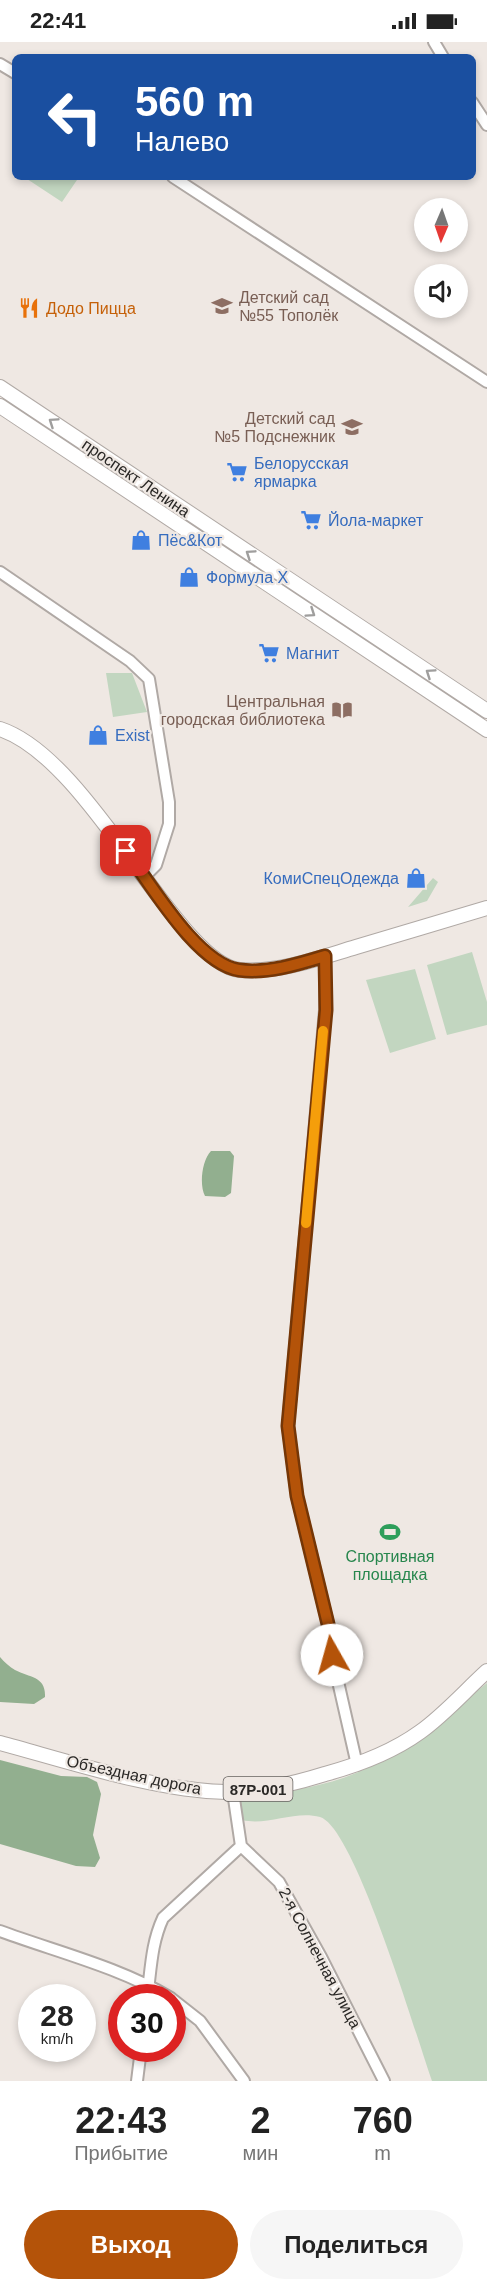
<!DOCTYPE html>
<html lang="ru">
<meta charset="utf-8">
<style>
:root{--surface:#fff;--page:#f6f6f6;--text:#222;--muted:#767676;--accent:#b45309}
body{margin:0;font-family:Helvetica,sans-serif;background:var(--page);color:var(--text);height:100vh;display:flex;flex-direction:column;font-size:22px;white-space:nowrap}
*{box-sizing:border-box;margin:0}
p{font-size:20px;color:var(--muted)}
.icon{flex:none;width:33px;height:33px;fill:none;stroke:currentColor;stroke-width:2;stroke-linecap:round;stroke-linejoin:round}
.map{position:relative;height:2039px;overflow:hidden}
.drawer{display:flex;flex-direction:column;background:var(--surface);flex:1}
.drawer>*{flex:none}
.hud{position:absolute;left:12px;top:12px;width:464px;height:126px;border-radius:9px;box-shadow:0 3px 9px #0003;background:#1a4fa0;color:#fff;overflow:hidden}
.needle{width:39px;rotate:182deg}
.fabs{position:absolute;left:414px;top:156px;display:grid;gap:12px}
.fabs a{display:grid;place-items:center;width:54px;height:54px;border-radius:50%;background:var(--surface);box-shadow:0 3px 9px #0003;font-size:30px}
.speed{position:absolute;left:18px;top:1942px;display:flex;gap:12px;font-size:30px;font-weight:700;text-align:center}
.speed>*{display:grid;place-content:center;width:78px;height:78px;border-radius:50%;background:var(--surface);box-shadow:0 3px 9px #0003;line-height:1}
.speed small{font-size:15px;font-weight:400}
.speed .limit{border:9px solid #d22;background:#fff;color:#111}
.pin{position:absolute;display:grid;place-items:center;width:51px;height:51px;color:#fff;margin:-26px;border-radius:12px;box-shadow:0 3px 9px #0006}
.me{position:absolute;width:66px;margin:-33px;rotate:353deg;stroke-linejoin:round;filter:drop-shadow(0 0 4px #0008)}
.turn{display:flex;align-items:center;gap:21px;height:126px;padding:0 24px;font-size:27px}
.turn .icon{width:78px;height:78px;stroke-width:2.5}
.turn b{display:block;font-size:42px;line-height:51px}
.eta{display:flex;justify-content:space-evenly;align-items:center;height:102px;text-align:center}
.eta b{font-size:36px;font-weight:800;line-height:42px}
.button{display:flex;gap:12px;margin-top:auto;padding:12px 24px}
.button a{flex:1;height:69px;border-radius:36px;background:var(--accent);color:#fff;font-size:24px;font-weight:800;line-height:69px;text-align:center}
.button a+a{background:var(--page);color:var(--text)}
.status{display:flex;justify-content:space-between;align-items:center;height:42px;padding:0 30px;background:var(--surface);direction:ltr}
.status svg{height:16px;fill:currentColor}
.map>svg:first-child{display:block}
.green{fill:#c2d6c0}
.forest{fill:#92af8f}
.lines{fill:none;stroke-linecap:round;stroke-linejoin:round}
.minor-casing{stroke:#b0a9a5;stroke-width:14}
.major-casing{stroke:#b0a9a5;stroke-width:16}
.minor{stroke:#fff;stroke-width:10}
.major{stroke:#fff;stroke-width:14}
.oneway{stroke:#9f9e9d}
.route-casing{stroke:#753606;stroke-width:15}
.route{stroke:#b45309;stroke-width:10}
.slow{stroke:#f59e0b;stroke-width:10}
.labels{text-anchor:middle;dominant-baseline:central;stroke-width:4.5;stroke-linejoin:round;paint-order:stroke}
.shield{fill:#efe8e3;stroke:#65625f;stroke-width:1.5}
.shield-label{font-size:15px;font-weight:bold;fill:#2a2826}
.education-label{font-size:16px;fill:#785e54;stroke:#efe8e3;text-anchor:end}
.food-label{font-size:16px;fill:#c56008;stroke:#efe8e3;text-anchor:start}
.shop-label{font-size:16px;fill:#366cbe;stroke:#efe8e3;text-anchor:start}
.street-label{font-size:16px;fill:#2a2826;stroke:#efe8e3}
.leisure-label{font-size:16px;fill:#27864d;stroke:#efe8e3}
</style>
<div class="status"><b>22:41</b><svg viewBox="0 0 49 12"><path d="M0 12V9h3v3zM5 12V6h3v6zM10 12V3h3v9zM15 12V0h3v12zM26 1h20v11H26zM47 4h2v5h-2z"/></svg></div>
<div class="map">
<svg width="487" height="2039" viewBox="0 0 487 2039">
<rect width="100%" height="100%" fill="#efe8e3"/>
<path class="green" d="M 24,135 L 73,135 L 77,138 L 62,160 Z
M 29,371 L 92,414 L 90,418 L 26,375 Z
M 100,419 L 259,526 L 259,528 L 257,529 L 97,423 Z
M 286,542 L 470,665 L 467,669 L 283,547 Z
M 106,631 L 132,631 L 147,670 L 113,675 Z
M 433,836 L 438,840 L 427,859 L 408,865 Z
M 472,910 L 487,960 L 487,983 L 447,993 L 427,923 Z
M 415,927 L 436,997 L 390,1011 L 366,938 Z
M 487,1641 L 487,2039 L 432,2039 C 417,1997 355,1785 320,1775 C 295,1768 268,1784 242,1778 L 239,1759 L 242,1755 C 284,1750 329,1745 367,1726 C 411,1705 449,1671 487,1641 Z"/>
<path class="forest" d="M 211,1109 L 230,1109 L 234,1114 L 231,1151 L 225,1155 L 205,1154 C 199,1143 202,1118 211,1109 Z
M 0,1615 C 4,1620 10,1625 15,1628 C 30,1636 46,1634 45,1655 L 34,1662 L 0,1660 Z
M 0,1718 L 61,1734 L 87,1735 L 97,1740 L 101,1752 L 93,1793 L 100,1816 L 95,1825 L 76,1824 L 0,1802 Z"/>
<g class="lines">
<g class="minor-casing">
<path id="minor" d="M 434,0 L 443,15
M 0,22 L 15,31
M 472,60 L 487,83
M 173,135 L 487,340
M 0,530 L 130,619 L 149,637 L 169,760 L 169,782 L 156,823 L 145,834
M 325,914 L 325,968 L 288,1384 L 297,1454 L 328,1582 L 332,1613 L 357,1723
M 241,1804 L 279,1840 L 321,1915 L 384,2039
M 0,1889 C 57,1910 119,1925 171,1956
M 147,1956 C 151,1928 151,1902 163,1876 L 241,1804 L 233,1750
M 172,1957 L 200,1979 L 244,2039
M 137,2039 L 141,2007"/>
</g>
<g class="major-casing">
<path id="major" d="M 0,345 L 487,669
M 0,364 L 487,688
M 0,687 C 91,717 178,923 240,928 C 279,931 319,916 356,905 C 400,892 443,879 487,866
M 0,1701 C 67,1719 157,1749 226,1750 C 260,1750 293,1742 325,1732 C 358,1723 391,1711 420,1690 C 444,1673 465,1649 487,1629"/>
</g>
<use href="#minor" class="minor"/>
<use href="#major" class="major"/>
</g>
<defs><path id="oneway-chevron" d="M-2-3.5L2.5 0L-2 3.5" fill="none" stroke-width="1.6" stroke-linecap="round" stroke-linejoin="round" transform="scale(1.5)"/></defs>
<g class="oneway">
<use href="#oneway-chevron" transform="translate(53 380) rotate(-146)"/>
<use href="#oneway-chevron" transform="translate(250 512) rotate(-146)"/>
<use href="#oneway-chevron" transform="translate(311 571) rotate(34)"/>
<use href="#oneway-chevron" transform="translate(430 631) rotate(-146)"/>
</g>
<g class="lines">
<g class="route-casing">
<path id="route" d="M 126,809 C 151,842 197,922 239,928 C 267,932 299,922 325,914 L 326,968 L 288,1384 L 297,1454 L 328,1582 L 332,1613"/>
</g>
<use href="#route" class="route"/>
<path class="slow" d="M 306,1181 L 323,989"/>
</g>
<defs>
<g id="school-bare" transform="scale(1.62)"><path d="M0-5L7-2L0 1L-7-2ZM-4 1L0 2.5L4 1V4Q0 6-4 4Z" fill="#8d6e63" stroke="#efe8e3" stroke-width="2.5" paint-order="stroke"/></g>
<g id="restaurant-bare" transform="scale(1.62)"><path d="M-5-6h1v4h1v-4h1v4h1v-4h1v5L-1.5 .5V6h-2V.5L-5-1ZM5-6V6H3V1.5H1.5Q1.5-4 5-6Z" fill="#e8710a" stroke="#efe8e3" stroke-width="2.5" paint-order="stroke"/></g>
<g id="supermarket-bare" transform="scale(1.62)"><path d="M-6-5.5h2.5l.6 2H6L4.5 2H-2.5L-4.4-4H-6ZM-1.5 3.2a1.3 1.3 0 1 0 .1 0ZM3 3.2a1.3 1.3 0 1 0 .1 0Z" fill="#3f7fe0" stroke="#efe8e3" stroke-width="2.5" paint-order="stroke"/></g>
<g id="shop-bare" transform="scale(1.62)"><path d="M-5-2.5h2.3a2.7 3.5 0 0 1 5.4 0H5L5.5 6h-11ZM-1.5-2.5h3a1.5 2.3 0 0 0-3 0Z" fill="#3f7fe0" stroke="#efe8e3" stroke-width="2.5" paint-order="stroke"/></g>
<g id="library-bare" transform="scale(1.62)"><path d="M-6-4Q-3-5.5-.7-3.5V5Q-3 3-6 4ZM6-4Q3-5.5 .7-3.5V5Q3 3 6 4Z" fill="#8d6e63" stroke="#efe8e3" stroke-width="2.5" paint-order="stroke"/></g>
<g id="stadium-bare" transform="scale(1.62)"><path d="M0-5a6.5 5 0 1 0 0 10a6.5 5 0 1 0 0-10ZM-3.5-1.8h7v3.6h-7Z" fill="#2e9e5b" stroke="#efe8e3" stroke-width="2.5" paint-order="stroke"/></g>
</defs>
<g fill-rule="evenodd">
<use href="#school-bare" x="222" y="264"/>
<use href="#restaurant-bare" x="29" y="266"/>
<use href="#school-bare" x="352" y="385"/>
<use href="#supermarket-bare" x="237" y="430"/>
<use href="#supermarket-bare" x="311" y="478"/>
<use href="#shop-bare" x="141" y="498"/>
<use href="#shop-bare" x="189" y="535"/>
<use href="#supermarket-bare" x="269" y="611"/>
<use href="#library-bare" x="342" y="668"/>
<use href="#shop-bare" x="98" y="693"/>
<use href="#shop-bare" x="416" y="836"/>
<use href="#stadium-bare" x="390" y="1490"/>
</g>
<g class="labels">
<rect class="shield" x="223.5" y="1735" width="69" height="24" rx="4.5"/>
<g class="shield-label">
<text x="258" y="1747">87Р-001</text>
</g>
<g class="education-label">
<text x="239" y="255" text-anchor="start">Детский сад<tspan x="239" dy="18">№55 Тополёк</tspan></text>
<text x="335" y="376">Детский сад<tspan x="335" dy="18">№5 Подснежник</tspan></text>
<text x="325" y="659">Центральная<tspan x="325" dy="18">городская библиотека</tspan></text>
</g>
<g class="food-label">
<text x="46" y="266">Додо Пицца</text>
</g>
<g class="shop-label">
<text x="254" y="421">Белорусская<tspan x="254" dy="18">ярмарка</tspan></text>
<text x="328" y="478">Йола-маркет</text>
<text x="158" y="498">Пёс&amp;Кот</text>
<text x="206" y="535">Формула X</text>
<text x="286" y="611">Магнит</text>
<text x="115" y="693">Exist</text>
<text x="399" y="836" text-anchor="end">КомиСпецОдежда</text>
</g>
<g class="street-label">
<text transform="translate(136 436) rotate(34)">проспект Ленина</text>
<text transform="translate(134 1733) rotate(12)">Объездная дорога</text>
<text transform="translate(320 1916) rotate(62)">2-я Солнечная улица</text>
</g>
<g class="leisure-label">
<text x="390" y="1514">Спортивная<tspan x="390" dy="18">площадка</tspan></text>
</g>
</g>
</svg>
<div class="fabs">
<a><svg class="needle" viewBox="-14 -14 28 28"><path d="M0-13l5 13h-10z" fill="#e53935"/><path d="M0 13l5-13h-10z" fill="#767676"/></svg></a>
<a><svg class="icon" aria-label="sound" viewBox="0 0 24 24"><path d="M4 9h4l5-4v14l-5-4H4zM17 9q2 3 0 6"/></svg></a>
</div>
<div class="speed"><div>28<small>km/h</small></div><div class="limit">30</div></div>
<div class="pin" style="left:126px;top:809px;background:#d93025"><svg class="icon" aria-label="arrive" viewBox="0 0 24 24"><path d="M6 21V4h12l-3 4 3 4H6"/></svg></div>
<svg class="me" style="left:332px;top:1613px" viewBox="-20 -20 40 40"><circle r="19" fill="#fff"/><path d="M0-13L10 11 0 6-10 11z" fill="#b45309"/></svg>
<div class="hud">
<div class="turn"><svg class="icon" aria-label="left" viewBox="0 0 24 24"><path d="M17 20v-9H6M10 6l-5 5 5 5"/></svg><div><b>560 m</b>Налево</div></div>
</div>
</div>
<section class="drawer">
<div class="eta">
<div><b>22:43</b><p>Прибытие</p></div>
<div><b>2</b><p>мин</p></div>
<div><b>760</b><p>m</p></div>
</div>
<div class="button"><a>Выход</a><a>Поделиться</a></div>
</section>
